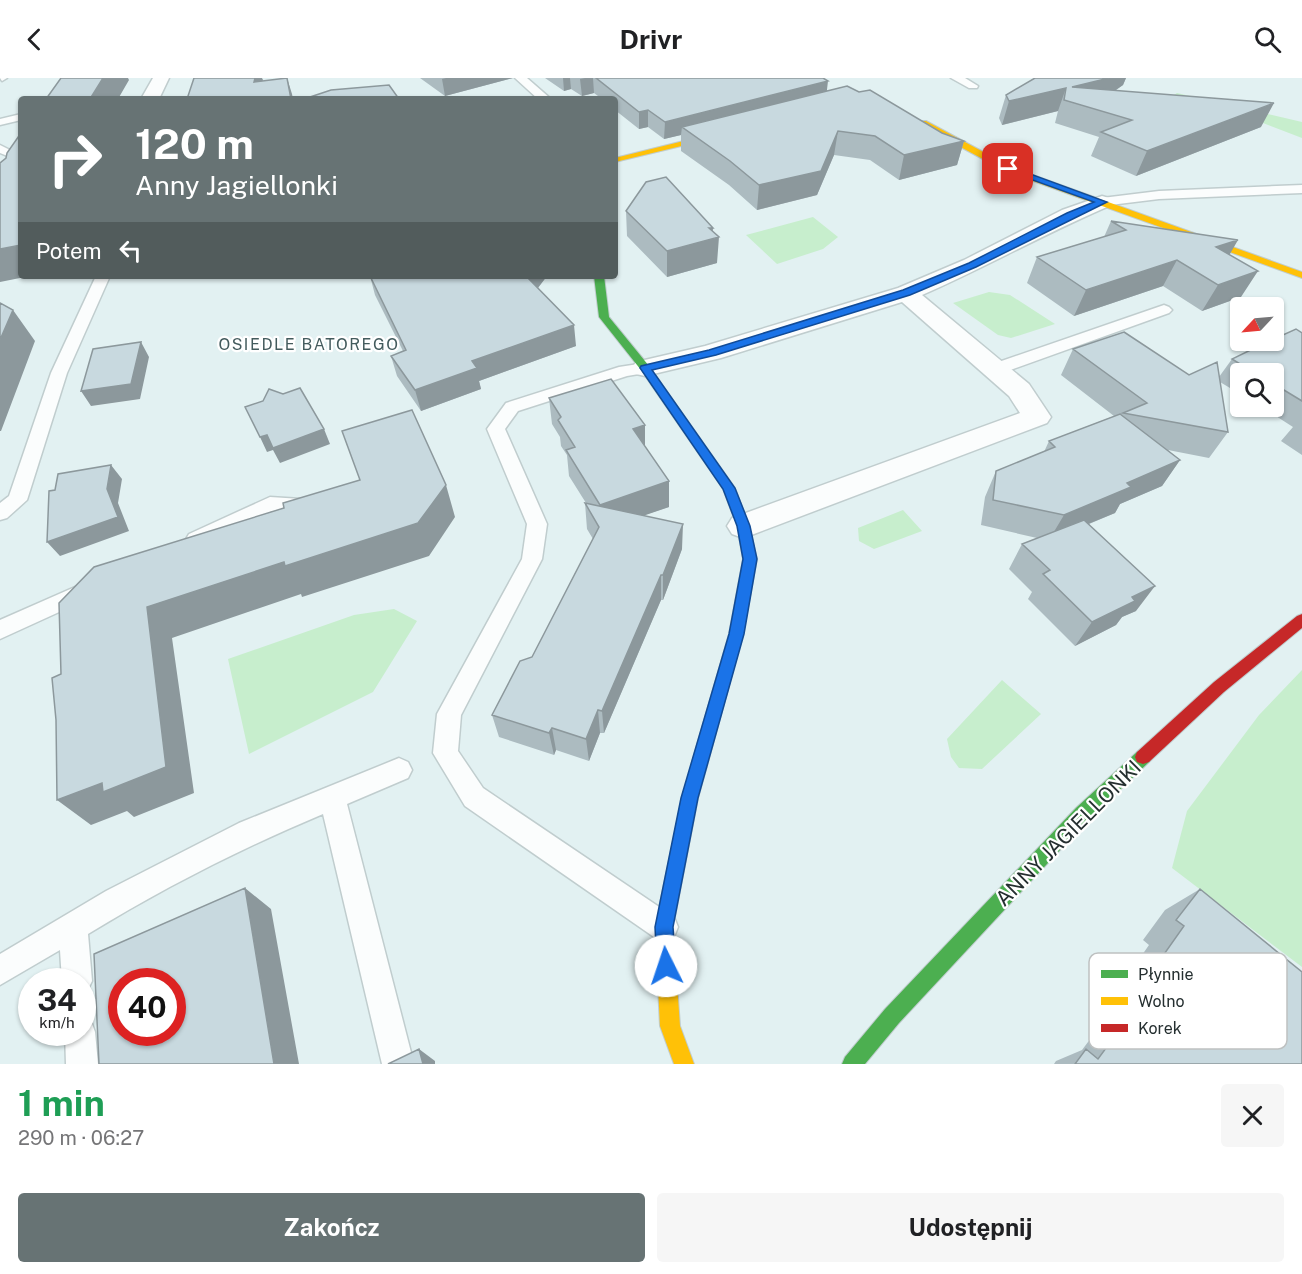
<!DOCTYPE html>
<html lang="pl">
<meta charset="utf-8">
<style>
:root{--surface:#fff;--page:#f6f6f6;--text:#202124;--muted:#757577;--accent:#677374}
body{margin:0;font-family:"Public Sans",sans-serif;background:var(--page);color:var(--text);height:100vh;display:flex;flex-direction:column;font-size:22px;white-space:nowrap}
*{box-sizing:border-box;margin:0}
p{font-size:20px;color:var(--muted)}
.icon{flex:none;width:33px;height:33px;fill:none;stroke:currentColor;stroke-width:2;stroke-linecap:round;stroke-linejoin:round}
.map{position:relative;height:986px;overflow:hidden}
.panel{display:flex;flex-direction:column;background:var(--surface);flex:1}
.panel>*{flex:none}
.banner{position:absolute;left:18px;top:18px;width:600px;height:183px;border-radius:6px;box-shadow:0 2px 4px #0004;background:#677374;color:#fff;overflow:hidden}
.needle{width:39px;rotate:244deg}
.fabs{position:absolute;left:1230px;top:219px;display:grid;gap:12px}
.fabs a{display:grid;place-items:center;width:54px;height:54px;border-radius:6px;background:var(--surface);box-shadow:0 2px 4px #0004;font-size:30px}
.speed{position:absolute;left:18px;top:890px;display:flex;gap:12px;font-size:30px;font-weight:700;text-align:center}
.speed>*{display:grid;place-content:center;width:78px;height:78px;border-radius:50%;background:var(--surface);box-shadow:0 2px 4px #0004;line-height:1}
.speed small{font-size:15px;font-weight:400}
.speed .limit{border:9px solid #d22;background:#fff;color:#111}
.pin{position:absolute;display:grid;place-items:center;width:51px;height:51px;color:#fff;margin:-26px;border-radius:12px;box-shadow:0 3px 9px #0006}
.me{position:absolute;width:66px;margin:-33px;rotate:356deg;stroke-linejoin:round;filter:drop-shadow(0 0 4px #0008)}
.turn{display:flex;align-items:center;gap:21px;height:126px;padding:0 18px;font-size:27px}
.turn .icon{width:78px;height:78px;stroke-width:2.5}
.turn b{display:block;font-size:42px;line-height:51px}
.then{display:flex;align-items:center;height:57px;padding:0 18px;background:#0003;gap:12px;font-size:22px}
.round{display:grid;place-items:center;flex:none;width:63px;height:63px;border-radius:6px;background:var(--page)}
.headline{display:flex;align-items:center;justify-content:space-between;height:102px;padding:0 18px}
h1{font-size:36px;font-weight:700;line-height:45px;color:#1e9e55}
.primary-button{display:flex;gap:12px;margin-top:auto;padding:12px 18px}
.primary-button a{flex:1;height:69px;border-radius:6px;background:var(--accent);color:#fff;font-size:24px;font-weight:700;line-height:69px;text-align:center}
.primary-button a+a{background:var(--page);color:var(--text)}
header{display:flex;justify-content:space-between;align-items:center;height:78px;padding:0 18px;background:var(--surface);font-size:27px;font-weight:700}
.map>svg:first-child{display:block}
.green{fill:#c7eecd}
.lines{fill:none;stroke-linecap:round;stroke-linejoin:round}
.lane-casing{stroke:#c0cdce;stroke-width:3}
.street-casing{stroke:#c0cdce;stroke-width:3}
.fast-casing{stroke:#c0cdce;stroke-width:2}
.slow-casing{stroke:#c0cdce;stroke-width:2}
.jam-casing{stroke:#c0cdce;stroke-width:2}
.lane{fill:#fbfdfd;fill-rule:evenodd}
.street{fill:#fbfdfd;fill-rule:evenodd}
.fast{fill:#4caf50;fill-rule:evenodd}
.slow{fill:#ffc107;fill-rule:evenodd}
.jam{fill:#c62828;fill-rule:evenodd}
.wall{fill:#acbbc0}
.shaded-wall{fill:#8c989c}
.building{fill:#c8d9df;stroke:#8c989c;stroke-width:1.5;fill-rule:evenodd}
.route{fill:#1a73e8;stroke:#114b97;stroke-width:1.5}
.labels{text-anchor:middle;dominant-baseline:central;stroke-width:4.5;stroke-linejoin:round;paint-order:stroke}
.far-neighbourhood-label{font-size:16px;letter-spacing:1.5px;fill:#435b5d;stroke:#fff}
.near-street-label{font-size:21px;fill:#252f30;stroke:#fff}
.key{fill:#fff;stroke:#bec1c1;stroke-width:1.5}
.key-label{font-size:16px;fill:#252f30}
</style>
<header><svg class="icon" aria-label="back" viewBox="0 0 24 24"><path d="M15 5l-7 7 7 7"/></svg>Drivr<svg class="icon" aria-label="search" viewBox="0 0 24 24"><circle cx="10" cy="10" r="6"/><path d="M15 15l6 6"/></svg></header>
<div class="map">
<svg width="1302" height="986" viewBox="0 0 1302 986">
<rect width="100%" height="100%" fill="#e2f1f2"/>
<path class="green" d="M 1177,15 L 1302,44 L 1302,60 L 1237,35 L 1159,27 Z
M 813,139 L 838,159 L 823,171 L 777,186 L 746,157 Z
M 989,214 L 1010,217 L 1055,246 L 1011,260 L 998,257 L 953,225 Z
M 903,432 L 922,453 L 874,471 L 859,463 L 858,450 Z
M 394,531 L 417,543 L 373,614 L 249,676 L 228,581 L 354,537 Z
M 1302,592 L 1302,889 L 1172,790 L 1187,733 L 1259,637 Z
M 1002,602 L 1041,636 L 982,691 L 959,690 L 951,679 L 947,661 Z"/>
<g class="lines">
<g class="lane-casing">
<path id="lane" d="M 0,0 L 7,0 L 2,3 Z
M 515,0 L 527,0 L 551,21 L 538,21 Z
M 951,0 L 965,0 L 978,8 L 977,10 L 969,10 Z
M 21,36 L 21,42 L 0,47 L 0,41 Z
M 0,67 L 16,75 L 10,79 L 0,75 Z
M 1302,107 L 1302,115 L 1159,121 L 1102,128 L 1095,124 L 1102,120 L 1159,113 Z
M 96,198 L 110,198 L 67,295 L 27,422 L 7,440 L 0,442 L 0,425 L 9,418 L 51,295 Z
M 1164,227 L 1169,229 L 1172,232 L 1169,235 L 1002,295 L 990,295 L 988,291 L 990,287 Z
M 645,285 L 651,286 L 653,290 L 651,294 L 627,298 L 518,333 L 505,351 L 547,446 L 542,481 L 461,637 L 458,673 L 483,710 L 674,839 L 678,849 L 674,859 L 664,863 L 654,859 L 465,728 L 433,675 L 437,636 L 522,481 L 527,446 L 487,351 L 506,325 L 619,289 Z
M 270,419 L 317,422 L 320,427 L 317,432 L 310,434 L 272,433 L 196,469 L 189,466 L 186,461 L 189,456 Z
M 84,505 L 92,507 L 95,513 L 92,519 L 0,561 L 0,542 Z
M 399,680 L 408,684 L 412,692 L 408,700 L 347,726 L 414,986 L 382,986 L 323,736 C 242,770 163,810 88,856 L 92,903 L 87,913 L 82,916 L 82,903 L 62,903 L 60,872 L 0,907 L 0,876 L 106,813 L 239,745 Z
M 82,940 L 91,943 L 95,954 L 98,986 L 66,986 L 65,954 L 82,954 Z"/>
</g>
<g class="street-casing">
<path id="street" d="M 153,0 L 169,0 L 159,21 L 141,21 Z
M 1102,118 L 1109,120 L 1112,124 L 1109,128 C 1046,155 986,189 922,217 L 1029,306 L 1051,339 L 1047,345 L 754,456 L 743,460 L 732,456 L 727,448 L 732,440 L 1020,335 L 1009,318 L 902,224 L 721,280 L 645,298 L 636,296 L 632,290 L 636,284 L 705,268 L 898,210 L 964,182 L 1062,132 Z"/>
</g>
<g class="fast-casing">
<path id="fast" d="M 594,198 L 604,198 L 609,239 L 649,288 L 735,410 L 749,448 L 757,481 L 743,556 L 707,688 L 705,693 L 699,695 L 693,693 L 691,688 L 729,556 L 743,481 L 737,448 L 723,411 L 641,292 L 599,239 Z
M 1143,672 L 1149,674 L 1151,679 L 1149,684 L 1088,742 L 899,945 L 865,986 L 842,986 L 845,979 L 885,931 L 1076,730 L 1137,674 Z"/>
</g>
<g class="slow-casing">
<path id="slow" d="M 920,43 L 926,43 L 1011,89 L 1302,194 L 1302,200 L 1005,93 L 920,47 Z
M 724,53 L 728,55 L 727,57 L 615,84 L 615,80 Z
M 699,681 L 705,683 L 707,688 L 698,720 L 673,849 L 680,948 L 694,986 L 674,986 L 660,948 L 655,849 L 682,720 L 693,683 Z"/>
</g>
<g class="jam-casing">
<path id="jam" d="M 1302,536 L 1302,550 L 1224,614 L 1149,684 L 1143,686 L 1137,684 L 1135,679 L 1137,674 L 1214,604 L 1297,538 Z"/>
</g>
<use href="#lane" class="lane"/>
<use href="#street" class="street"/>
<use href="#fast" class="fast"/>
<use href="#slow" class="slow"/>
<use href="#jam" class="jam"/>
</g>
<path class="wall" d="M 420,0 L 513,0 L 445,18 Z
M 545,0 L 823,0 L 827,13 L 859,14 L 942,55 L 964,63 L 957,87 L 899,102 L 870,82 L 834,77 L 817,117 L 757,132 L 729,107 L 681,73 L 681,57 L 664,61 L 648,49 L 639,51 L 615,32 L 615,21 L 602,21 L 594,15 L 582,18 L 571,11 L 564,13 Z
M 1035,0 L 1126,0 L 1123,7 L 1116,12 L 1261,49 L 1136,98 L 1091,78 L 1099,59 L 1055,45 L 1058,33 L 1002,47 L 999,40 L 1006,17 Z
M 626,133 L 713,154 L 717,185 L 667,199 L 627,158 Z
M 1111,143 L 1229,177 L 1241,219 L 1202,233 L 1163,208 L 1074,238 L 1027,205 L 1037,179 L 1104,159 Z
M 370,198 L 547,198 L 538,210 L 576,268 L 479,303 L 481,311 L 421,333 L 397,298 L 391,278 L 403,273 L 375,217 Z
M 1302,255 L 1302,377 L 1281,363 L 1293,349 L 1260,328 L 1274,328 L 1274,296 L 1240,296 L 1240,316 L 1220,304 L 1228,354 L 1209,380 L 1168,372 L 1180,382 L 1162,408 L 1120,426 L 1115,435 L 1089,446 L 1136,533 L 1122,539 L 1116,547 L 1075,568 L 1028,521 L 1032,514 L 1009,491 L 1022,466 L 1037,460 L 981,447 L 985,419 L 996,393 L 1044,374 L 1049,363 L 1114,338 L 1061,297 L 1073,271 L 1189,297 L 1219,299 L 1232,281 Z
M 549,320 L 645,347 L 645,369 L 669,403 L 669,429 L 644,437 L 682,471 L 663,522 L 661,522 L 604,655 L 600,655 L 589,683 L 556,672 L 554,677 L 499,659 L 492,637 L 532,579 L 593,461 L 587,451 L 585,425 L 586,425 L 569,398 L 567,377 L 561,368 L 560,359 L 552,346 Z
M 1200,811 L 1302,986 L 1054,986 L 1056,983 L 1082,972 L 1115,928 L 1110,923 L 1149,867 L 1143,862 L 1165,832 Z"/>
<path class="shaded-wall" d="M 103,0 L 128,0 L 129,2 L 118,21 L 90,21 Z
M 255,0 L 262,0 L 263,2 L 259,19 L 254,4 Z
M 287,0 L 292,16 L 293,21 L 291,21 Z
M 446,0 L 513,0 L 445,18 L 442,1 Z
M 563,0 L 570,0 L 571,11 L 564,13 Z
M 585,0 L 593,0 L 594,15 L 582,18 L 580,1 Z
M 1109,0 L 1126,0 L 1123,7 L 1100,23 L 1072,9 Z
M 828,3 L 826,20 L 682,49 L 681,57 L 664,61 L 665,44 Z
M 1066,10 L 1058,33 L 1002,47 L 1009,23 Z
M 1274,25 L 1261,49 L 1136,98 L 1147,73 Z
M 648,32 L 648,49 L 639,51 L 639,34 Z
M 838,53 L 834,77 L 817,117 L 757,132 L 759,107 Z
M 964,63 L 957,87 L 899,102 L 904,77 Z
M 709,150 L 713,150 L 712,161 L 719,159 L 717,185 L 667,199 L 667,173 Z
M 1238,162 L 1223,188 L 1216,169 Z
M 21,167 L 21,198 L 30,198 L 0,204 L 0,171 Z
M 1177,182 L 1163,208 L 1074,238 L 1086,212 Z
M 1258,193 L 1241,219 L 1202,233 L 1218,207 Z
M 528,198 L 547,198 L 530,220 L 527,199 Z
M 13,232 L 35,263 L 1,353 L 0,353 L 0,262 Z
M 574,247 L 576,268 L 479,303 L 481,311 L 421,333 L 415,312 L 472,283 Z
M 141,264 L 149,279 L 140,321 L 91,328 L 81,313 Z
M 645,347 L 645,374 L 633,351 Z
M 324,351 L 330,366 L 280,385 L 273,372 L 267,374 L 260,359 L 267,357 Z
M 1180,382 L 1162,408 L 1120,426 L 1115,435 L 1049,462 L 1064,437 L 1127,405 Z
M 111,387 L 122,401 L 118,425 L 129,453 L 60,478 L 47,464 L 107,411 Z
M 669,403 L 669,429 L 602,452 L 600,427 Z
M 446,407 L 455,439 L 429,478 L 302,519 L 301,516 L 172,560 L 194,715 L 134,739 L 127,733 L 91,747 L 57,722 L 147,529 Z
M 683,446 L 682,471 L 663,522 L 663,497 Z
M 661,497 L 661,522 L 604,655 L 602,633 Z
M 1155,508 L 1136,533 L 1122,539 L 1116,547 L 1075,568 L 1092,544 L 1132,519 Z
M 598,632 L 600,655 L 589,683 L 586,661 Z
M 552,650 L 556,672 L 554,677 L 549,655 Z
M 245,810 L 271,831 L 299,986 L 274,986 Z
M 419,971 L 435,983 L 435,986 L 423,986 Z"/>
<path class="building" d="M 61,0 L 103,0 L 90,21 L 46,21 Z
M 194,0 L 255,0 L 254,4 L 287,0 L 291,21 L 187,21 Z
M 596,0 L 823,0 L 828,3 L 665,44 L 648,32 L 639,34 Z
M 1035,0 L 1109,0 L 1072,9 L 1274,25 L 1147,73 L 1101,54 L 1132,42 L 1064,22 L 1066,10 L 1009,23 L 1006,17 Z
M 389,7 L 399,21 L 304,21 L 331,12 Z
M 847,8 L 859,14 L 870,12 L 942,55 L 964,63 L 904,77 L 875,58 L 838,53 L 821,93 L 759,107 L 730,83 L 682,49 Z
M 21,55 L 21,167 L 0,171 L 0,85 L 6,80 L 7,75 Z
M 666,99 L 713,150 L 709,150 L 719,159 L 667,173 L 626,133 L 646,104 Z
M 1111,143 L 1238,162 L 1216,169 L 1258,193 L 1218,207 L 1177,182 L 1086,212 L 1037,179 L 1126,152 Z
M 370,198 L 528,198 L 527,199 L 574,247 L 472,283 L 477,290 L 415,312 L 391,278 L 406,272 Z
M 0,225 L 13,232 L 0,262 Z
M 1296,251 L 1302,255 L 1302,323 L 1274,306 L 1274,296 L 1256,296 L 1232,281 L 1271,262 L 1274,262 L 1274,261 Z
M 1124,254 L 1189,297 L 1217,284 L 1228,354 L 1123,335 L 1147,325 L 1073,271 Z
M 141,264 L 131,306 L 81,313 L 93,271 Z
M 611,301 L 645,347 L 633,351 L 669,403 L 600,427 L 566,372 L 575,369 L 558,342 L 561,339 L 549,320 Z
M 300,310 L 324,351 L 273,370 L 267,357 L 260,359 L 245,329 L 263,323 L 269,311 L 283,316 Z
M 412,332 L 446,407 L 418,445 L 285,488 L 284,484 L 147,529 L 166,689 L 103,714 L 102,705 L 57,722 L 56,642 L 52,600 L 61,596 L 59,525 L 94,489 L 284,430 L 283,425 L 360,402 L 342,353 Z
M 1120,336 L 1180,382 L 1127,405 L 1131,409 L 1064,437 L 993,422 L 996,393 L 1055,369 L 1049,363 Z
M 111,387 L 107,411 L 118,439 L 47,464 L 49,413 L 55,412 L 58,396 Z
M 585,425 L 683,446 L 663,497 L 661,497 L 602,633 L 598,632 L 586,661 L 552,650 L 549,655 L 492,637 L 520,583 L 532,579 L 599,449 Z
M 1084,442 L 1155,508 L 1132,519 L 1135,523 L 1092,544 L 1043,496 L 1050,492 L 1022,466 Z
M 245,810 L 274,986 L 99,986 L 94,876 ZM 122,903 L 172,903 L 172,954 L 122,954 Z
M 1200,811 L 1302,894 L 1302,986 L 1075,986 L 1086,971 L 1098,981 L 1149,912 L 1143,906 L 1184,848 L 1176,842 Z
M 419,971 L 423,986 L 388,986 Z"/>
<path class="route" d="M 1005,89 L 1011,89 L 1107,124 L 976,189 L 910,217 L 716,277 L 652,292 L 735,410 L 750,448 L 757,481 L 744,556 L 698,720 L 673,849 L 676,888 L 673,895 L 666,898 L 660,895 L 657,888 L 655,849 L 681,720 L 729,556 L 743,481 L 737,448 L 723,411 L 640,290 L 641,288 L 709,272 L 903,212 L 969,185 L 1067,135 L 1094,124 L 1005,92 Z"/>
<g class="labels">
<g class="far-neighbourhood-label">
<text x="309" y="266">OSIEDLE BATOREGO</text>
</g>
<g class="near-street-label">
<text transform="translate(1068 755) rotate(-45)">ANNY JAGIELLONKI</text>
</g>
</g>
<rect x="1089" y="875" width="198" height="96" rx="9" class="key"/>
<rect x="1101" y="892" width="27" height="8" fill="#4caf50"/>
<rect x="1101" y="919" width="27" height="8" fill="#ffc107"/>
<rect x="1101" y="946" width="27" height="8" fill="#c62828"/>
<g class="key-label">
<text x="1138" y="902">Płynnie</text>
<text x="1138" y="929">Wolno</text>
<text x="1138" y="956">Korek</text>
</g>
</svg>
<div class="fabs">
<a><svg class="needle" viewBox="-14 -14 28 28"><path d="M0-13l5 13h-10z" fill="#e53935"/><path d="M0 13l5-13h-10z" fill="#757577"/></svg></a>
<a><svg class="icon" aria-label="search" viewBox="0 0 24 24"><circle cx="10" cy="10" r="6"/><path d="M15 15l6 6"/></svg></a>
</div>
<div class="speed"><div>34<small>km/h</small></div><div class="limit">40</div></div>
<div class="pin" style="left:1008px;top:91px;background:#d93025"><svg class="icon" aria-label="arrive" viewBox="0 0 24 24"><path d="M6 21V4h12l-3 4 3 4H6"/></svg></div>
<svg class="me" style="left:666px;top:888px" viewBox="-20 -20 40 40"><circle r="19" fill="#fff"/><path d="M0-13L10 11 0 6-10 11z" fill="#1a73e8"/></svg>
<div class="banner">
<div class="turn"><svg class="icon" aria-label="right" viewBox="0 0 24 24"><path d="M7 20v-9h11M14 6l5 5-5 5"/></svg><div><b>120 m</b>Anny Jagiellonki</div></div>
<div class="then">Potem<svg class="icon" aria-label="left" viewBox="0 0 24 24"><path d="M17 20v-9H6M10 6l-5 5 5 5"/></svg></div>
</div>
</div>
<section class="panel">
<div class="headline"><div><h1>1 min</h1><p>290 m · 06:27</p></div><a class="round"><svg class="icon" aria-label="close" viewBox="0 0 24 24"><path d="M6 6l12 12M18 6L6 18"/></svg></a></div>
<div class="primary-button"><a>Zakończ</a><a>Udostępnij</a></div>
</section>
